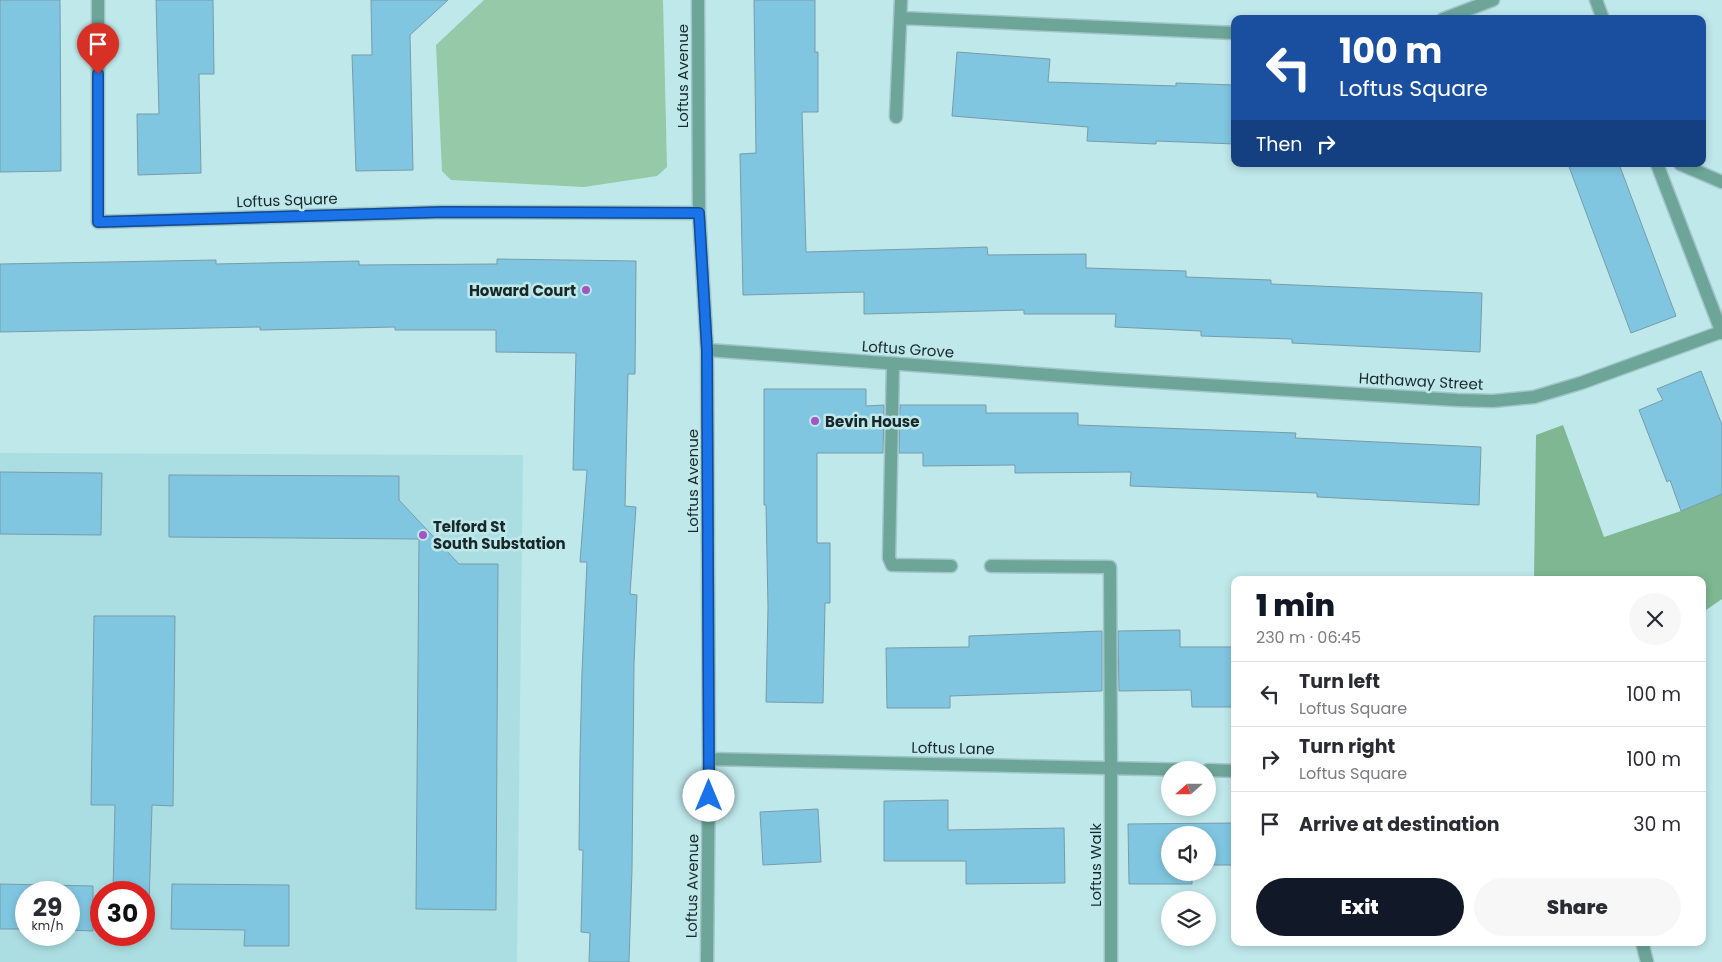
<!DOCTYPE html>
<meta charset="utf-8">
<style>
:root{--surface:#fff;--page:#f7f7f7;--text:#2b2b33;--muted:#7c7c81;--line:#e1e1e2;--accent:#111827}
body{margin:0;font-family:Poppins,sans-serif;background:var(--page);color:var(--text);height:100vh;display:flex;flex-direction:column;font-size:19px;white-space:nowrap}
*{box-sizing:border-box;margin:0}
p{font-size:16px;color:var(--muted)}
.icon{flex:none;width:28px;height:28px;fill:none;stroke:currentColor;stroke-width:2;stroke-linecap:round;stroke-linejoin:round}
.map{position:relative;flex:1;overflow:hidden}
.details{position:absolute;left:1231px;top:576px;width:475px;height:370px;display:flex;flex-direction:column;background:var(--surface);border-radius:10px;box-shadow:0 2px 8px #0003}
.details>*{flex:none}
.top-card{position:absolute;left:1231px;top:15px;width:475px;height:152px;border-radius:10px;box-shadow:0 2px 8px #0003;background:#1a4fa0;color:#fff;overflow:hidden}
.needle{width:32px;rotate:249deg}
.controls{position:absolute;left:1161px;top:761px;display:grid;gap:10px}
.controls a{display:grid;place-items:center;width:55px;height:55px;border-radius:50%;background:var(--surface);box-shadow:0 2px 8px #0003;font-size:25px}
.speed{position:absolute;left:15px;top:881px;display:flex;gap:10px;font-size:25px;font-weight:700;text-align:center}
.speed>*{display:grid;place-content:center;width:65px;height:65px;border-radius:50%;background:var(--surface);box-shadow:0 2px 8px #0003;line-height:1}
.speed small{font-size:12px;font-weight:400}
.speed .limit{border:8px solid #d22;background:#fff;color:#111}
.pin{position:absolute;display:grid;place-items:center;width:42px;height:42px;color:#fff;margin:-51px -21px;border-radius:50% 50% 50% 0;rotate:-45deg;box-shadow:0 0 5px #0007}
.pin .icon{rotate:45deg}
.me{position:absolute;width:55px;margin:-28px;rotate:0deg;stroke-linejoin:round;filter:drop-shadow(0 0 4px #0008)}
.turn{display:flex;align-items:center;gap:18px;height:105px;padding:0 25px;font-size:22px}
.turn .icon{width:65px;height:65px;stroke-width:2.5}
.turn b{display:block;font-size:35px;line-height:42px}
.then{display:flex;align-items:center;height:48px;padding:0 25px;background:#0003;gap:10px;font-size:19px}
.round{display:grid;place-items:center;flex:none;width:52px;height:52px;border-radius:26px;background:var(--page)}
.overview{display:flex;align-items:center;justify-content:space-between;height:85px;padding:0 25px}
h1{font-size:30px;font-weight:800;line-height:38px;color:var(--accent)}
.action{display:flex;gap:10px;margin-top:auto;padding:10px 25px}
.action a{flex:1;height:58px;border-radius:30px;background:var(--accent);color:#fff;font-size:20px;font-weight:800;line-height:58px;text-align:center}
.action a+a{background:var(--page);color:var(--text)}
ul{padding:0;list-style:none}
li{display:flex;align-items:center;gap:15px;height:65px;padding:0 25px;border-top:1px solid var(--line)}
li div{flex:1}
li b{display:block;font-size:19px}
li em{font-style:normal}
.map>svg:first-child{display:block}
.built{fill:#abdee2;fill-rule:evenodd}
.green{fill:#95c9a7}
.forest{fill:#7eb792}
.building{fill:#80c6e1;stroke:#799ba9}
.lines{fill:none;stroke-linecap:round;stroke-linejoin:round}
.service-casing{stroke:#a1c5c8;stroke-width:15}
.minor-casing{stroke:#a1c5c8;stroke-width:15}
.service{stroke:#6da699;stroke-width:12}
.minor{stroke:#6da699;stroke-width:12}
.route-casing{stroke:#114b97;stroke-width:12}
.route{stroke:#1a73e8;stroke-width:9}
.poi-dot{fill:#a554c5;stroke:#bfe8eb;stroke-width:2}
.labels{text-anchor:middle;dominant-baseline:central;stroke-width:5;stroke-linejoin:round;paint-order:stroke}
.street-label{font-size:15px;fill:#182829;stroke:#bfe8eb}
.poi-label{font-size:15px;font-weight:bold;fill:#182829;stroke:#bfe8eb;text-anchor:start}
</style>
<div class="map">
<svg width="1722" height="962" viewBox="0 0 1722 962">
<rect width="100%" height="100%" fill="#bfe8eb"/>
<path class="built" d="M 0,453 L 523,455 L 517,962 L 0,962 ZM 26,892 L 69,892 L 69,935 L 26,935 ZM 101,892 L 144,892 L 144,935 L 101,935 Z"/>
<path class="green" d="M 484,0 L 663,0 L 667,167 L 657,176 L 584,187 L 451,180 L 442,171 L 436,45 Z"/>
<path class="forest" d="M 1563,425 L 1604,537 L 1681,511 L 1722,494 L 1722,599 L 1703,612 L 1702,580 L 1534,580 L 1536,435 Z"/>
<path class="building" d="M 0,0 L 60,0 L 61,171 L 0,172 Z
M 156,0 L 213,0 L 214,74 L 199,74 L 201,173 L 138,175 L 137,114 L 159,114 Z
M 371,0 L 448,0 L 410,35 L 413,170 L 356,171 L 352,55 L 372,55 Z
M 754,0 L 815,0 L 815,52 L 818,52 L 818,112 L 802,112 L 806,252 L 987,247 L 988,255 L 1086,254 L 1086,268 L 1186,271 L 1186,277 L 1271,280 L 1271,284 L 1482,293 L 1480,352 L 1292,343 L 1292,339 L 1201,336 L 1201,331 L 1115,327 L 1116,314 L 1024,314 L 1024,310 L 864,314 L 864,292 L 743,295 L 740,154 L 756,153 Z
M 957,52 L 1050,59 L 1048,82 L 1176,86 L 1176,83 L 1235,85 L 1235,144 L 1156,141 L 1156,144 L 1087,141 L 1088,127 L 952,116 Z
M 1568,164 L 1619,164 L 1676,316 L 1631,333 Z
M 497,259 L 636,261 L 635,374 L 628,374 L 625,506 L 636,507 L 630,594 L 637,595 L 634,664 L 632,870 L 629,962 L 589,962 L 590,933 L 581,932 L 583,850 L 579,850 L 580,756 L 582,672 L 587,562 L 580,562 L 587,470 L 573,470 L 576,353 L 496,352 L 496,330 L 395,330 L 395,327 L 260,330 L 260,327 L 0,332 L 0,264 L 216,260 L 216,264 L 359,261 L 359,265 L 497,264 Z
M 1701,371 L 1722,425 L 1722,494 L 1681,511 L 1670,480 L 1667,482 L 1639,410 L 1663,400 L 1657,389 Z
M 764,389 L 866,389 L 866,406 L 884,405 L 883,453 L 817,453 L 817,543 L 830,543 L 830,603 L 825,603 L 823,703 L 766,702 L 768,608 L 766,505 L 764,505 Z
M 900,405 L 986,405 L 986,413 L 1078,413 L 1078,425 L 1296,433 L 1295,438 L 1481,447 L 1479,505 L 1317,497 L 1317,493 L 1130,486 L 1131,472 L 1015,473 L 1015,465 L 923,466 L 923,453 L 899,453 Z
M 0,472 L 102,473 L 101,535 L 0,534 Z
M 169,475 L 399,476 L 399,500 L 459,564 L 498,564 L 496,910 L 416,909 L 419,539 L 169,537 Z
M 94,616 L 175,616 L 173,806 L 152,805 L 149,905 L 144,905 L 144,892 L 113,892 L 115,805 L 91,805 Z
M 1180,630 L 1180,647 L 1235,647 L 1235,707 L 1192,707 L 1191,690 L 1119,691 L 1118,631 Z
M 1102,631 L 1102,691 L 950,696 L 950,708 L 887,708 L 886,648 L 969,647 L 969,636 Z
M 948,800 L 948,830 L 1064,828 L 1065,883 L 966,884 L 966,861 L 884,861 L 884,801 Z
M 818,809 L 821,862 L 763,865 L 760,812 Z
M 1235,823 L 1235,865 L 1208,865 L 1208,835 L 1170,835 L 1170,872 L 1192,872 L 1192,884 L 1129,884 L 1128,824 Z
M 0,884 L 93,886 L 93,931 L 69,930 L 69,892 L 26,892 L 26,929 L 0,929 Z
M 172,884 L 289,885 L 289,946 L 244,946 L 245,930 L 171,929 Z"/>
<g class="lines">
<g class="service-casing">
<path id="service" d="M 893,365 L 889,558 L 892,565 L 951,566
M 991,566 L 1110,567 L 1111,768"/>
</g>
<g class="minor-casing">
<path id="minor" d="M 98,0 L 98,222 L 443,212 L 699,213
M 698,0 L 699,213 L 707,350 L 709,759 L 707,962
M 1596,0 L 1603,19
M 900,18 L 1235,33
M 1443,19 L 1493,0
M 896,117 L 901,0
M 1657,164 L 1722,333
M 1680,164 L 1722,182
M 707,350 L 1107,379 L 1457,400 L 1493,401 L 1534,397 L 1581,383 L 1721,332
M 709,759 L 1196,770
M 1111,768 L 1111,962
M 1208,770 L 1235,771
M 1642,942 L 1647,962"/>
</g>
<use href="#service" class="service"/>
<use href="#minor" class="minor"/>
</g>
<g class="lines">
<g class="route-casing">
<path id="route" d="M 98,74 L 98,222 L 444,212 L 699,213 L 707,350 L 709,796"/>
</g>
<use href="#route" class="route"/>
</g>
<g class="poi-dot">
<circle cx="586" cy="290" r="5"/>
<circle cx="815" cy="421" r="5"/>
<circle cx="423" cy="535" r="5"/>
</g>
<g class="labels">
<g class="street-label">
<text transform="translate(682 76) rotate(-90)">Loftus Avenue</text>
<text transform="translate(287 200) rotate(-2)">Loftus Square</text>
<text transform="translate(908 349) rotate(4)">Loftus Grove</text>
<text transform="translate(1421 381) rotate(3)">Hathaway Street</text>
<text transform="translate(692 481) rotate(-90)">Loftus Avenue</text>
<text transform="translate(953 748) rotate(1)">Loftus Lane</text>
<text transform="translate(1095 865) rotate(-90)">Loftus Walk</text>
<text transform="translate(692 886) rotate(-89)">Loftus Avenue</text>
</g>
<g class="poi-label">
<text x="576" y="290" text-anchor="end">Howard Court</text>
<text x="825" y="421">Bevin House</text>
<text x="433" y="526">Telford St<tspan x="433" dy="17">South Substation</tspan></text>
</g>
</g>
</svg>
<div class="controls">
<a><svg class="needle" viewBox="-14 -14 28 28"><path d="M0-13l5 13h-10z" fill="#e53935"/><path d="M0 13l5-13h-10z" fill="#7c7c81"/></svg></a>
<a><svg class="icon" aria-label="sound" viewBox="0 0 24 24"><path d="M4 9h4l5-4v14l-5-4H4zM17 9q2 3 0 6"/></svg></a>
<a><svg class="icon" aria-label="layers" viewBox="0 0 24 24"><path d="M12 4l9 5-9 5-9-5zM3 14l9 5 9-5"/></svg></a>
</div>
<div class="speed"><div>29<small>km/h</small></div><div class="limit">30</div></div>
<div class="pin" style="left:98px;top:74px;background:#d93025"><svg class="icon" aria-label="arrive" viewBox="0 0 24 24"><path d="M6 21V4h12l-3 4 3 4H6"/></svg></div>
<svg class="me" style="left:709px;top:796px" viewBox="-20 -20 40 40"><circle r="19" fill="#fff"/><path d="M0-13L10 11 0 6-10 11z" fill="#1a73e8"/></svg>
<div class="top-card">
<div class="turn"><svg class="icon" aria-label="left" viewBox="0 0 24 24"><path d="M17 20v-9H6M10 6l-5 5 5 5"/></svg><div><b>100 m</b>Loftus Square</div></div>
<div class="then">Then<svg class="icon" aria-label="right" viewBox="0 0 24 24"><path d="M7 20v-9h11M14 6l5 5-5 5"/></svg></div>
</div>
<section class="details">
<div class="overview"><div><h1>1 min</h1><p>230 m · 06:45</p></div><a class="round"><svg class="icon" aria-label="close" viewBox="0 0 24 24"><path d="M6 6l12 12M18 6L6 18"/></svg></a></div>
<ul>
<li><svg class="icon" aria-label="left" viewBox="0 0 24 24"><path d="M17 20v-9H6M10 6l-5 5 5 5"/></svg><div><b>Turn left</b><p>Loftus Square</p></div><em>100 m</em></li>
<li><svg class="icon" aria-label="right" viewBox="0 0 24 24"><path d="M7 20v-9h11M14 6l5 5-5 5"/></svg><div><b>Turn right</b><p>Loftus Square</p></div><em>100 m</em></li>
<li><svg class="icon" aria-label="arrive" viewBox="0 0 24 24"><path d="M6 21V4h12l-3 4 3 4H6"/></svg><div><b>Arrive at destination</b></div><em>30 m</em></li>
</ul>
<div class="action"><a>Exit</a><a>Share</a></div>
</section>
</div>
